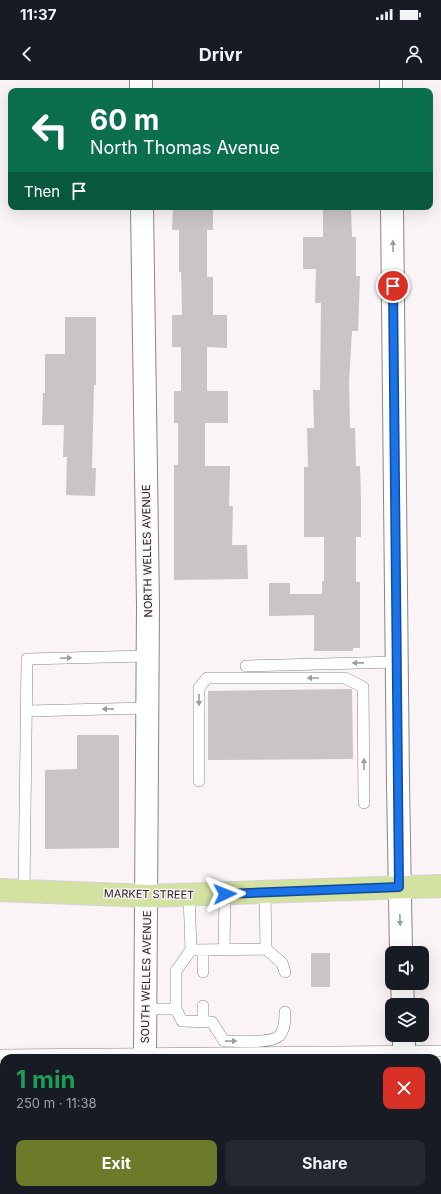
<!DOCTYPE html>
<meta charset="utf-8">
<style>
:root{--surface:#171b24;--page:#242831;--text:#f1f3f6;--muted:#9ea1a6;--accent:#6b7b29}
body{margin:0;font-family:Inter,sans-serif;background:var(--page);color:var(--text);height:100vh;display:flex;flex-direction:column;font-size:15px;white-space:nowrap}
*{box-sizing:border-box;margin:0}
p{font-size:13px;color:var(--muted)}
.icon{flex:none;width:22px;height:22px;fill:none;stroke:currentColor;stroke-width:2;stroke-linecap:round;stroke-linejoin:round}
.map{position:relative;flex:1;overflow:hidden}
.side{position:absolute;left:0px;top:974px;width:441px;height:140px;display:flex;flex-direction:column;background:var(--surface);border-radius:12px 12px 0 0;box-shadow:0 4px 16px #0002}
.side>*{flex:none}
.banner{position:absolute;left:8px;top:8px;width:425px;height:122px;border-radius:8px;box-shadow:0 4px 16px #0002;background:#0b6e4f;color:#fff;overflow:hidden}
.buttons{position:absolute;left:385px;top:866px;display:grid;gap:8px}
.buttons a{display:grid;place-items:center;width:44px;height:44px;border-radius:8px;background:var(--surface);box-shadow:0 4px 16px #0002;font-size:20px}
.pin{position:absolute;display:grid;place-items:center;width:34px;height:34px;color:#fff;margin:-17px;border:2px solid #fff;border-radius:50%;box-shadow:0 1px 4px #0007}
.me{position:absolute;width:44px;margin:-22px;rotate:88deg;stroke-linejoin:round;filter:drop-shadow(0 0 3px #0008)}
.turn{display:flex;align-items:center;gap:14px;height:84px;padding:0 16px;font-size:18px}
.turn .icon{width:52px;height:52px;stroke-width:2.5}
.turn b{display:block;font-size:28px;line-height:34px}
.then{display:flex;align-items:center;height:38px;padding:0 16px;background:#0003;gap:8px;font-size:15px}
.round{display:grid;place-items:center;flex:none;width:42px;height:42px;border-radius:8px;background:var(--page)}
.overview{display:flex;align-items:center;justify-content:space-between;height:68px;padding:0 16px}
h1{font-size:24px;font-weight:700;line-height:30px;color:#1e9e55}
.primary-button{display:flex;gap:8px;margin-top:auto;padding:8px 16px}
.primary-button a{flex:1;height:46px;border-radius:8px;background:var(--accent);color:#fff;font-size:16px;font-weight:700;line-height:46px;text-align:center}
.primary-button a+a{background:var(--page);color:var(--text)}
.status{display:flex;justify-content:space-between;align-items:center;height:28px;padding:0 20px;background:var(--surface);direction:ltr}
.status svg{height:11px;fill:currentColor}
header{display:flex;justify-content:space-between;align-items:center;height:52px;padding:0 16px;background:var(--surface);font-size:18px;font-weight:700}
.map>svg:first-child{display:block}
.building{fill:#c9c4c7}
.lines{fill:none;stroke-linecap:round;stroke-linejoin:round}
.service-casing{stroke:#8a8588;stroke-width:12}
.minor-casing{stroke:#8a8588;stroke-width:24}
.primary-casing{stroke:#d3d3d3;stroke-width:24}
.service{stroke:#fff;stroke-width:11}
.minor{stroke:#fff;stroke-width:22}
.primary{stroke:#d3e2a1;stroke-width:22}
.oneway{fill:#9c9c9c}
.route-casing{stroke:#114b97;stroke-width:10}
.route{stroke:#1a73e8;stroke-width:7}
.labels{text-anchor:middle;dominant-baseline:central;stroke-width:3;stroke-linejoin:round;paint-order:stroke}
.street-label{font-size:11px;fill:#242223;stroke:#faf4f7}
</style>
<div class="status"><b>11:37</b><svg viewBox="0 0 49 12"><path d="M0 12V9h3v3zM5 12V6h3v6zM10 12V3h3v9zM15 12V0h3v12zM26 1h20v11H26zM47 4h2v5h-2z"/></svg></div>
<header><svg class="icon" aria-label="back" viewBox="0 0 24 24"><path d="M15 5l-7 7 7 7"/></svg>Drivr<svg class="icon" aria-label="person" viewBox="0 0 24 24"><circle cx="12" cy="8" r="4"/><path d="M4 21q1-7 8-7t8 7"/></svg></header>
<div class="map">
<svg width="441" height="1114" viewBox="0 0 441 1114">
<rect width="100%" height="100%" fill="#faf4f7"/>
<path class="building" d="M 173,127 L 213,127 L 213,150 L 207,150 L 207,197 L 213,197 L 213,235 L 227,235 L 227,268 L 207,267 L 207,311 L 228,311 L 228,343 L 205,343 L 205,386 L 230,386 L 229,426 L 233,426 L 232,465 L 247,465 L 248,499 L 174,500 L 174,385 L 178,385 L 178,343 L 174,343 L 174,311 L 181,311 L 181,267 L 172,267 L 172,235 L 182,235 L 181,192 L 179,192 L 179,150 L 172,150 Z
M 323,127 L 351,127 L 352,157 L 356,157 L 356,196 L 360,196 L 358,251 L 352,251 L 349,302 L 350,348 L 355,348 L 356,386 L 360,386 L 361,420 L 361,457 L 356,457 L 356,502 L 360,502 L 360,568 L 353,568 L 353,571 L 314,571 L 314,535 L 269,536 L 269,503 L 290,503 L 290,514 L 322,514 L 322,501 L 324,501 L 324,457 L 304,457 L 304,387 L 308,387 L 307,348 L 314,348 L 313,310 L 320,310 L 321,223 L 315,223 L 316,189 L 303,189 L 303,157 L 323,157 Z
M 65,237 L 96,237 L 96,305 L 94,305 L 92,388 L 96,388 L 95,416 L 66,415 L 67,377 L 63,377 L 64,345 L 42,345 L 43,313 L 45,313 L 45,274 L 65,274 Z
M 352,609 L 353,679 L 208,680 L 208,611 Z
M 77,655 L 119,655 L 119,768 L 45,769 L 45,690 L 77,689 Z
M 311,873 L 330,873 L 330,907 L 311,907 Z"/>
<g class="lines">
<g class="service-casing">
<path id="service" d="M 246,586 L 397,582
M 27,631 L 147,628
M 199,701 L 199,608 L 207,598 L 345,598 L 363,607 L 364,723
M 24,811 L 27,579 L 147,576
M 189,815 L 191,870
M 266,869 L 282,883 L 285,892
M 224,870 L 225,814
M 203,892 L 203,870
M 146,929 L 176,929 L 176,891 L 191,870 L 266,869 L 265,813
M 176,929 L 182,941 L 212,942 L 224,961 C 237,961 270,964 279,956 C 285,950 285,940 285,932
M 203,941 L 203,926
M 0,975 L 441,971
M 24,1110 L 24,1114
M 275,1110 L 275,1114"/>
</g>
<g class="minor-casing">
<path id="minor" d="M 141,0 L 141,11
M 391,0 L 391,11
M 142,127 L 148,525 L 145,978
M 392,127 L 398,704 L 401,873
M 402,903 L 403,925
M 404,955 L 404,978
M 147,1110 L 147,1114
M 405,1110 L 405,1114"/>
</g>
<g class="primary-casing">
<path id="primary" d="M 0,810 L 147,816 L 441,806"/>
</g>
<use href="#service" class="service"/>
<use href="#minor" class="minor"/>
<use href="#primary" class="primary"/>
</g>
<defs><path id="oneway-solid" d="M-6-.8H1V-3.2L6.5 0L1 3.2V.8H-6Z"/></defs>
<g class="oneway">
<use href="#oneway-solid" transform="translate(393 166) rotate(-91)"/>
<use href="#oneway-solid" transform="translate(66 578) rotate(-2)"/>
<use href="#oneway-solid" transform="translate(358 583) rotate(179)"/>
<use href="#oneway-solid" transform="translate(313 598) rotate(180)"/>
<use href="#oneway-solid" transform="translate(199 620) rotate(90)"/>
<use href="#oneway-solid" transform="translate(108 629) rotate(179)"/>
<use href="#oneway-solid" transform="translate(364 684) rotate(-90)"/>
<use href="#oneway-solid" transform="translate(400 840) rotate(88)"/>
<use href="#oneway-solid" transform="translate(231 961) rotate(-1)"/>
</g>
<g class="lines">
<g class="route-casing">
<path id="route" d="M 225,814 L 399,807 L 393,206"/>
</g>
<use href="#route" class="route"/>
</g>
<g class="labels">
<g class="street-label">
<text transform="translate(147 471) rotate(-91)">NORTH WELLES AVENUE</text>
<text transform="translate(149 814) rotate(1)">MARKET STREET</text>
<text transform="translate(146 897) rotate(-89)">SOUTH WELLES AVENUE</text>
</g>
</g>
</svg>
<div class="buttons">
<a><svg class="icon" aria-label="sound" viewBox="0 0 24 24"><path d="M4 9h4l5-4v14l-5-4H4zM17 9q2 3 0 6"/></svg></a>
<a><svg class="icon" aria-label="layers" viewBox="0 0 24 24"><path d="M12 4l9 5-9 5-9-5zM3 14l9 5 9-5"/></svg></a>
</div>
<div class="pin" style="left:393px;top:206px;background:#d93025"><svg class="icon" aria-label="arrive" viewBox="0 0 24 24"><path d="M6 21V4h12l-3 4 3 4H6"/></svg></div>
<svg class="me" style="left:225px;top:814px" viewBox="-20 -20 40 40"><path d="M0-17L14 15 0 8-14 15z" fill="#1a73e8" stroke="#fff" stroke-width="4"/></svg>
<div class="banner">
<div class="turn"><svg class="icon" aria-label="left" viewBox="0 0 24 24"><path d="M17 20v-9H6M10 6l-5 5 5 5"/></svg><div><b>60 m</b>North Thomas Avenue</div></div>
<div class="then">Then<svg class="icon" aria-label="arrive" viewBox="0 0 24 24"><path d="M6 21V4h12l-3 4 3 4H6"/></svg></div>
</div>
<section class="side">
<div class="overview"><div><h1>1 min</h1><p>250 m · 11:38</p></div><a class="round" style="background:#d93025;color:#fff"><svg class="icon" aria-label="close" viewBox="0 0 24 24"><path d="M6 6l12 12M18 6L6 18"/></svg></a></div>
<div class="primary-button"><a>Exit</a><a>Share</a></div>
</section>
</div>
